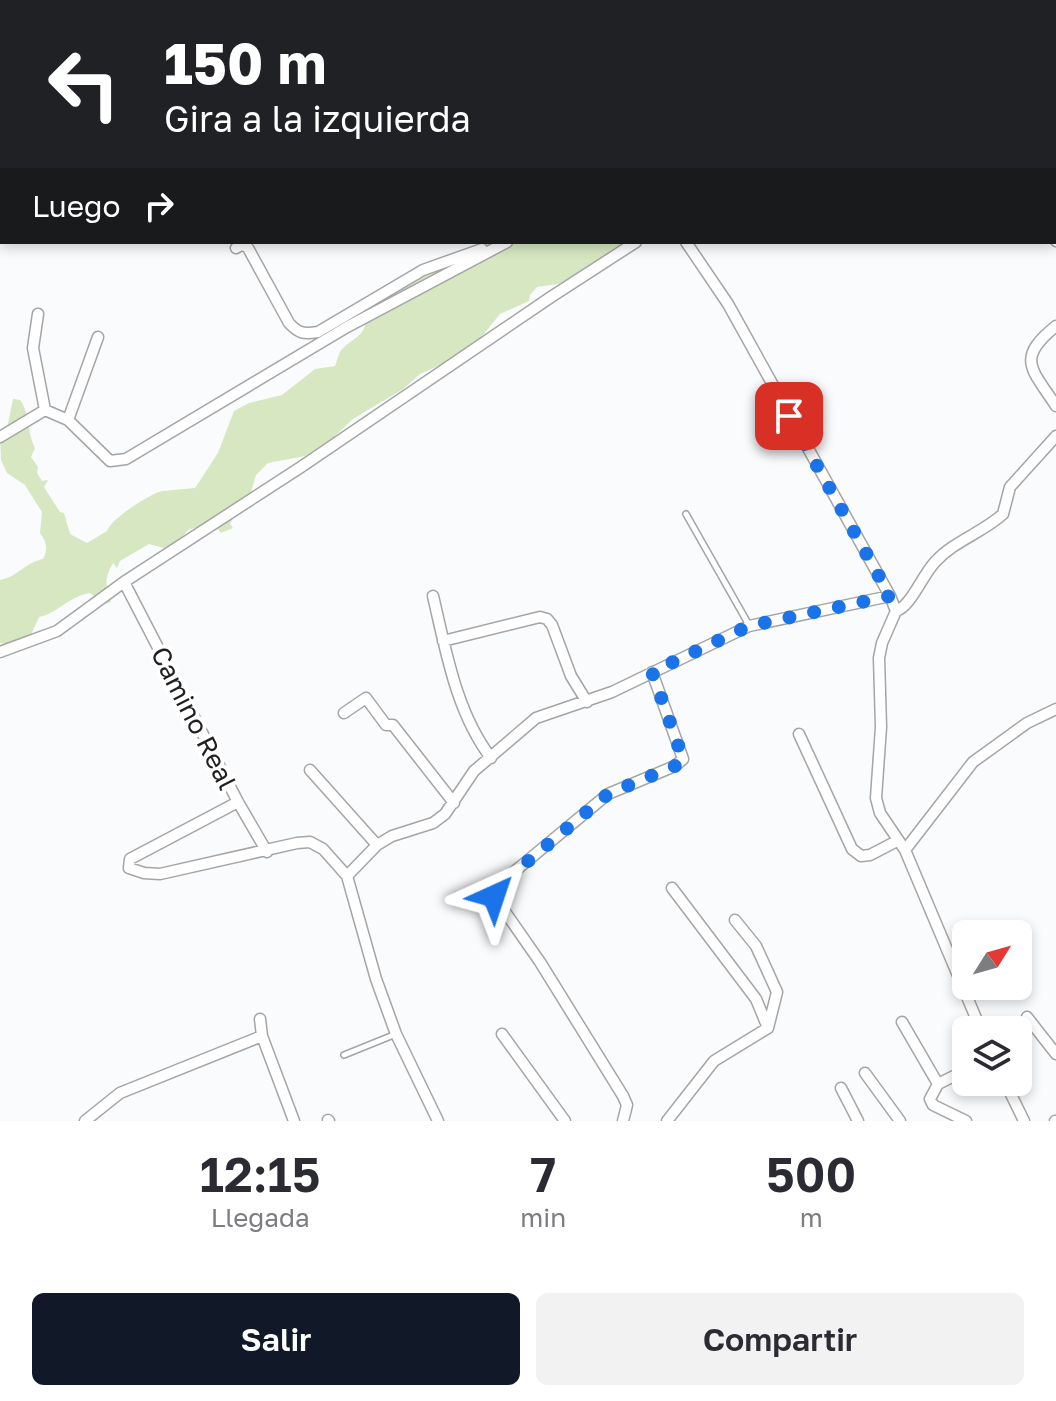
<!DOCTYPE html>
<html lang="es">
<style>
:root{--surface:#fff;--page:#f2f2f3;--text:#2b2b33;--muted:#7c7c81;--accent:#111827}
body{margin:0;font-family:"Golos Text",sans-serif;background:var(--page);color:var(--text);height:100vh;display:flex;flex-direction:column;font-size:30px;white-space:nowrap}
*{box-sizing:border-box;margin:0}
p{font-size:26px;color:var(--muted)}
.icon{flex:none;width:44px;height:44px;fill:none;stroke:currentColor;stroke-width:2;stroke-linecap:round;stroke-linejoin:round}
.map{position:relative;height:1121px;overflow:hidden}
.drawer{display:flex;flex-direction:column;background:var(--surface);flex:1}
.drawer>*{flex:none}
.guide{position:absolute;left:0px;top:0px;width:1056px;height:244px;box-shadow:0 4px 12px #0003;background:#202124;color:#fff;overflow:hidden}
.needle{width:52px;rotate:53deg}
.fabs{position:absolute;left:952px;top:920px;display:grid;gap:16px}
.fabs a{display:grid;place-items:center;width:80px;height:80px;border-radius:12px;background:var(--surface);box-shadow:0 4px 12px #0003;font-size:40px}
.pin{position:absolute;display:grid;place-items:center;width:68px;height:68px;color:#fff;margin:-34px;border-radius:16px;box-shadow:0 4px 12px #0006}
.me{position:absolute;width:88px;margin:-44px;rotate:42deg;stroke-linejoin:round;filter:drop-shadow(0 0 6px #0008)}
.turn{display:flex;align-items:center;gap:28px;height:168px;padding:0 32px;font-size:36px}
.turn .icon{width:104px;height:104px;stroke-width:2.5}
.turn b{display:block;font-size:56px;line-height:68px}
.then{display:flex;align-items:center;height:76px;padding:0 32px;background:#0003;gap:16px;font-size:30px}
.eta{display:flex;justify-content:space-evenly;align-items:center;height:136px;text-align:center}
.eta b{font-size:48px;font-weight:600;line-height:56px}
.action{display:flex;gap:16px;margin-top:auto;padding:16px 32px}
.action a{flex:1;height:92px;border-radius:12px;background:var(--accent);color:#fff;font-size:32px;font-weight:600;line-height:92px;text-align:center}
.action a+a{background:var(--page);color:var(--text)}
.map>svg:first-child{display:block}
.green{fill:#d6e7c1}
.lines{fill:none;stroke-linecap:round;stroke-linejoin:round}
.lane-casing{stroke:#a4a5a7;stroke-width:8}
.street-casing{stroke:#a4a5a7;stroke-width:13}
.lane{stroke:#fff;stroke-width:5}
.street{stroke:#fff;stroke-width:10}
.route{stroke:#1a73e8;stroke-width:14;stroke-dasharray:0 25.2}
.labels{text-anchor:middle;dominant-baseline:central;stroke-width:8;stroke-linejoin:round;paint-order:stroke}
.street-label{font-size:26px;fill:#1f1f20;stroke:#fff}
</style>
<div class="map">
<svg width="1056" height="1121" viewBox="0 0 1056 1121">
<rect width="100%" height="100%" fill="#fafbfd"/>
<path class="green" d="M 487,242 L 642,242 L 622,253 L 602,258 L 572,282 L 537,287 L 530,295 L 529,301 L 500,314 L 466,356 L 462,355 L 420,374 L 403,389 L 353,419 L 334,437 L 305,456 L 268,463 L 256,475 L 251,492 L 238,508 L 230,524 L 233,528 L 221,533 L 216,526 L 189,529 L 171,550 L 149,544 L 120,561 L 117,568 L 113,563 C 107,573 103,586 111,596 L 111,602 L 105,604 L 90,593 C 70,596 56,614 39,617 L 31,635 L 8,644 L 0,643 L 0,580 C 17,577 26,562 43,559 C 48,550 47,542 40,533 L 42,512 L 25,485 L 7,473 L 1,460 L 0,435 L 8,424 L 13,399 L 20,400 C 30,413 27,432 35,448 L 31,457 L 38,467 L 37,473 L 42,481 L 48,480 L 44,487 L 60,512 L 64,513 L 70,534 L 87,543 L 107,531 C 111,519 150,493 163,491 C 173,490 184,489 195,488 L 218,453 L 234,411 L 249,403 L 282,395 L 315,369 L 335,366 C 337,361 338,356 340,352 C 348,340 368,336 365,319 L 376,301 L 374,297 L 468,256 Z"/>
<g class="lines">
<g class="lane-casing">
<path id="lane" d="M 678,0 L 679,2
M 686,514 L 749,625
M 344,1055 L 396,1034"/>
</g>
<g class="street-casing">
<path id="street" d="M 319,0 L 320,2
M 414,0 L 415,2
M 555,0 L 557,2
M 602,0 L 604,2
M 627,2 L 628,0
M 1048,2 L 1051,0
M 1054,51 L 1056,49
M 1054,237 L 1056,241
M 686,242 L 728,304 L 890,596 L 896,611
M 236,248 L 243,244 L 248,248 L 289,323 C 299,334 304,334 318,332 L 423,270 L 482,249
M 38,314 L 33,348 L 45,410
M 1056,326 C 1015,359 1032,369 1056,406
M 68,420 L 98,337
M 0,437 L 45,410 L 68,420 L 110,461 L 126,459 L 347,327 L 507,242
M 124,582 L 238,802 L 267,852
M 433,596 C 446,651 456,712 491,758
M 896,611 L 882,643 L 879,658 L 881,727 L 876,798 L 880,813 L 905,850 L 981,1030
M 896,611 C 911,606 922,576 935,562 C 954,541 982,533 1003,514 L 1010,487 L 1056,436
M 443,641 L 540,617 L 547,619 L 552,625 L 571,676 L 587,702
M 0,652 L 57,631 L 124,582 L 301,467 L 551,297 L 636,242
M 344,713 L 366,698 L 386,725 L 393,725 L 454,803
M 799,734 L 852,849 L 861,856 L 870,855 L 897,841
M 310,770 L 377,845
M 238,802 L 130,859 L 129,868 L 144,873 L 160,874 L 297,843 L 310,842 L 323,849 L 347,876 L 376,979 L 396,1034 L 438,1121
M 905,850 L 973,762 L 1027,723 L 1056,709
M 347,876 L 377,845 L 392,836 L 433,823 L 445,814 L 474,771 L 536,718 L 612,692 L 749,626 L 890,596
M 672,888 L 756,999 L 768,1028
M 1027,1017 L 1056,1054
M 260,1019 L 262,1036 L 294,1121
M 902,1022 L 938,1084 L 966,1070
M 502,1034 L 565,1121
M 865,1073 L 900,1121
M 1005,1082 L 1024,1121
M 938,1084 L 930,1099 L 933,1105 L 966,1121
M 841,1088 L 858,1121
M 328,1120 L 329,1121
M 85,1121 L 120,1093 L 262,1036
M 623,1121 L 627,1105 L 623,1096 L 540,962 L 494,896 L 494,892 L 509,876 L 608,794 L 675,766 L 683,759 L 652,672
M 667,1121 L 714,1061 L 768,1028 L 777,992 L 756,946 L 735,920
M 1055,1121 L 1056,1121"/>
</g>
<use href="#lane" class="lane"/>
<use href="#street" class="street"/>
</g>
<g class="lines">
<path class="route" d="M 494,896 L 496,888 L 608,794 L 675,766 L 683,759 L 652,672 L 749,626 L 890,596 L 789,416"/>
</g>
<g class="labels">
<g class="street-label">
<text transform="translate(194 718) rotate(63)">Camino Real</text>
</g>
</g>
</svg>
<div class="fabs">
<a><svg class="needle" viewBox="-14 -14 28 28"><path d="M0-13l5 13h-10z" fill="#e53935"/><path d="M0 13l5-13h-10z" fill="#7c7c81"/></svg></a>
<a><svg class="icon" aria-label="layers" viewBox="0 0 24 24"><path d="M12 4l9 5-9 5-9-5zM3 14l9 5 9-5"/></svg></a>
</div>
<div class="pin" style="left:789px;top:416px;background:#d93025"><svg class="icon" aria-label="arrive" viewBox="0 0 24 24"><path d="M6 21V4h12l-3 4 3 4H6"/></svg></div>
<svg class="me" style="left:494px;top:896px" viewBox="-20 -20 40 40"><path d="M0-17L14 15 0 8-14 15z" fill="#1a73e8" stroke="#fff" stroke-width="4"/></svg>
<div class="guide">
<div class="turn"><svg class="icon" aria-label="left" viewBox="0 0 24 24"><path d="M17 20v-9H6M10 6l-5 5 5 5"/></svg><div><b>150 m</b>Gira a la izquierda</div></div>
<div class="then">Luego<svg class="icon" aria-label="right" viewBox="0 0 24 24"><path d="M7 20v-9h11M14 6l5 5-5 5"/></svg></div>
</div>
</div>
<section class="drawer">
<div class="eta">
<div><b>12:15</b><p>Llegada</p></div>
<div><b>7</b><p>min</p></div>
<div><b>500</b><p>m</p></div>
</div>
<div class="action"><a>Salir</a><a>Compartir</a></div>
</section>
